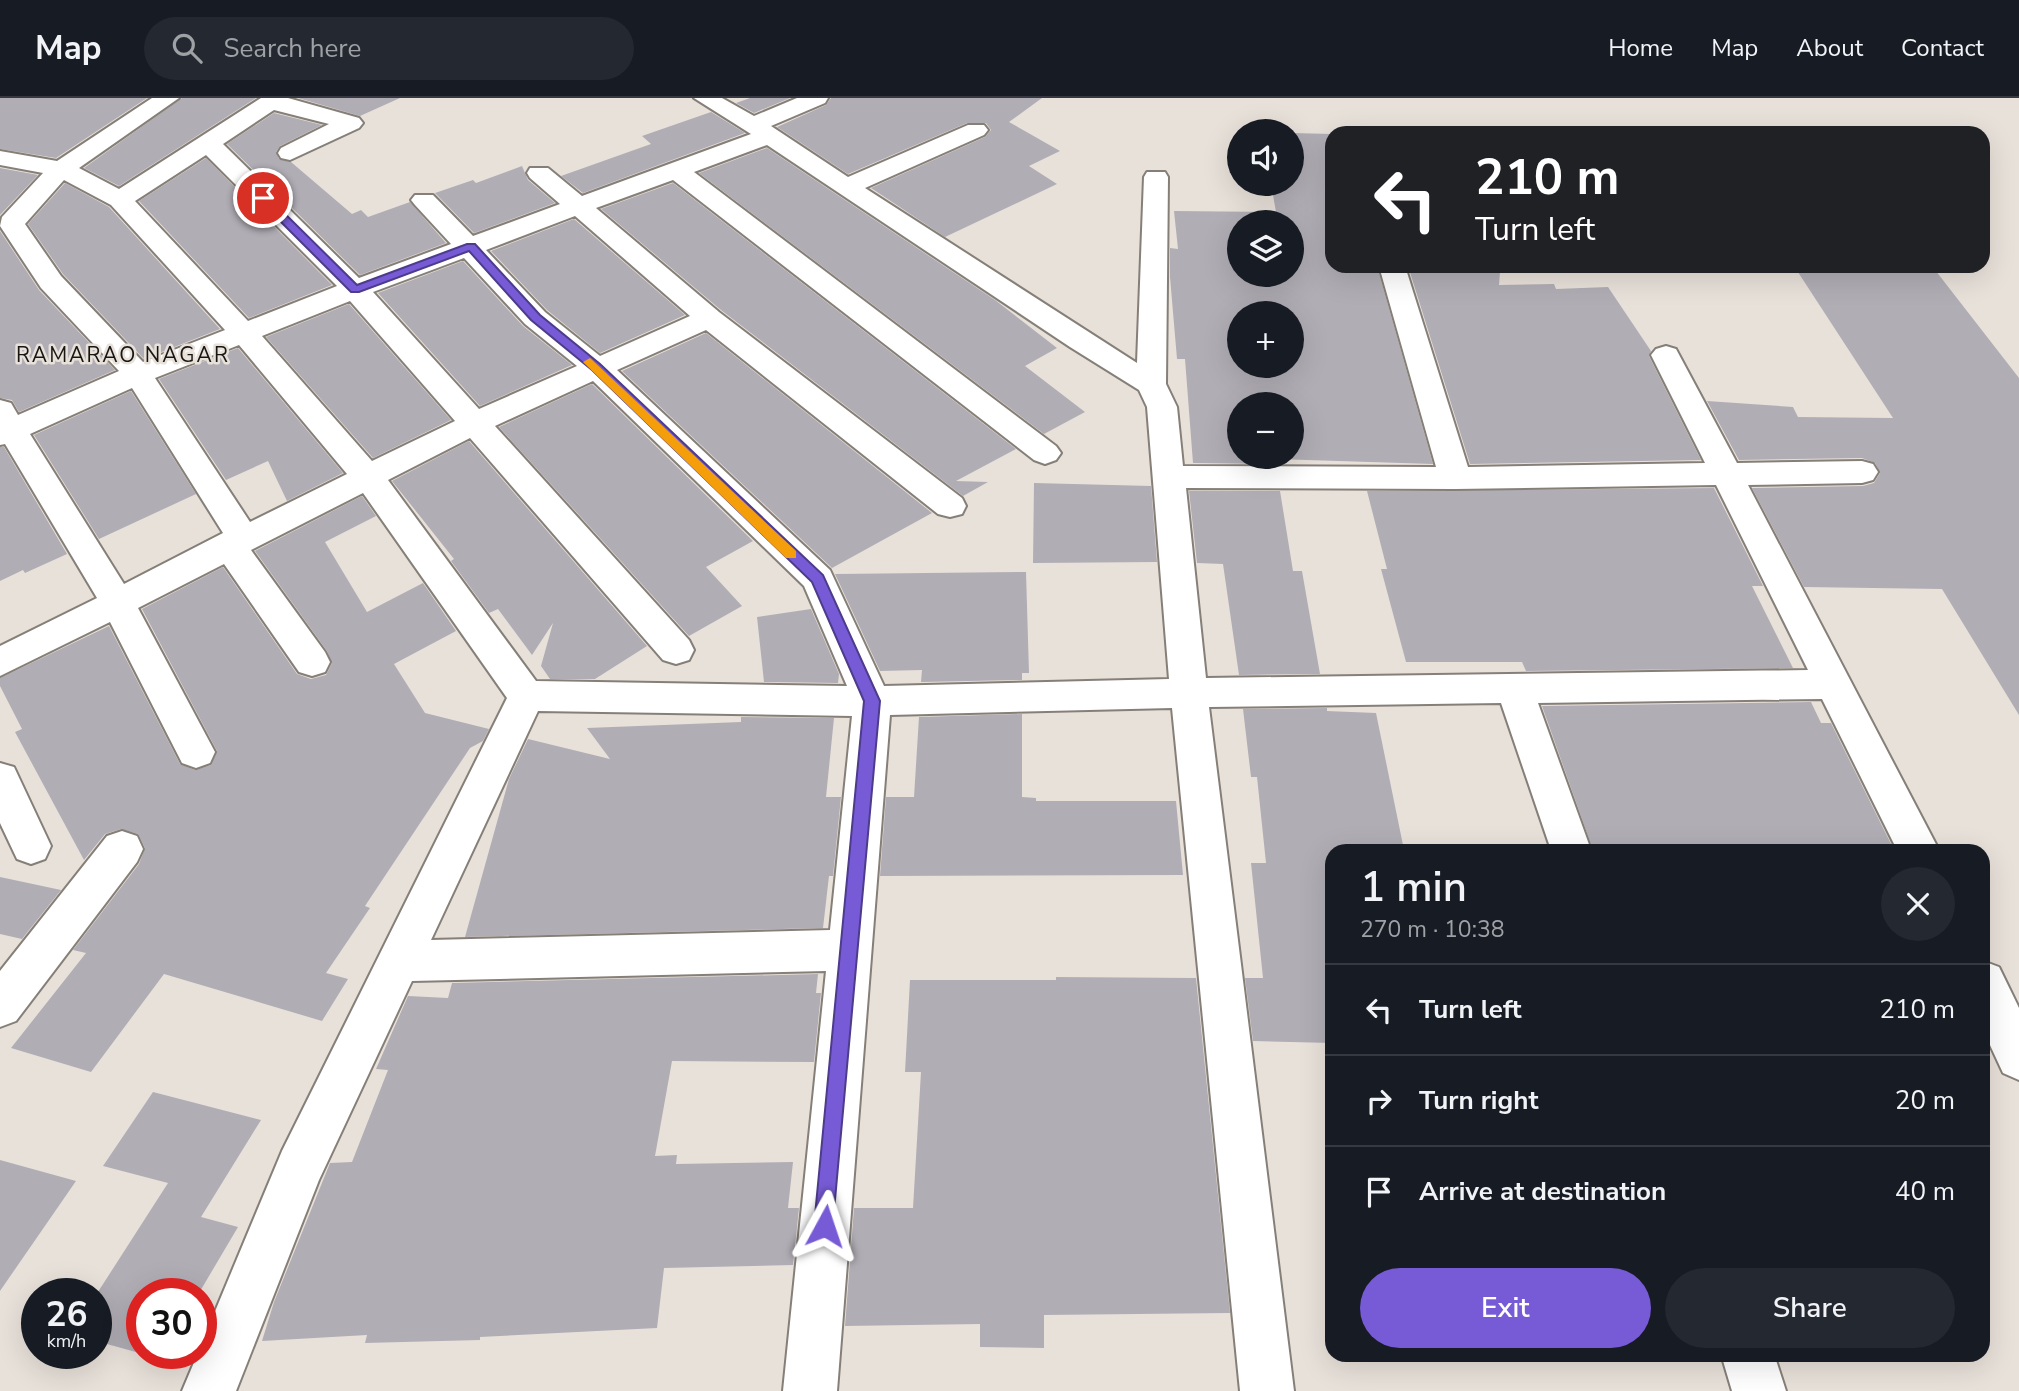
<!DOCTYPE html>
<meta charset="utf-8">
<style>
:root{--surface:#171b24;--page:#242831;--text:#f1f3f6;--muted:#9ea1a6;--line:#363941;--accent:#775bd6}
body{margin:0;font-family:"Nunito Sans",sans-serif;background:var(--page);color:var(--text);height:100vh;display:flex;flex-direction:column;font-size:26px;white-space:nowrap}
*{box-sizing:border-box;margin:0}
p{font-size:23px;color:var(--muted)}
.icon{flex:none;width:38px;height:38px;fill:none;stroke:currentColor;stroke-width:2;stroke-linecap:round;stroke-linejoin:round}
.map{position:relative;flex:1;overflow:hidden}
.drawer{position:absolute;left:1325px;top:746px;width:665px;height:518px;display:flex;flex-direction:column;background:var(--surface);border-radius:21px;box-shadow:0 7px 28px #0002}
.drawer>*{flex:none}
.banner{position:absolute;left:1325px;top:28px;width:665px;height:147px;border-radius:21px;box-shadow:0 7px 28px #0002;background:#202124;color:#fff;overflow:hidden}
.fabs{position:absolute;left:1227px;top:21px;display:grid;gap:14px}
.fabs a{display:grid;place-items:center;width:77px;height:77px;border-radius:50%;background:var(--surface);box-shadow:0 7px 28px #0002;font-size:35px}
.speed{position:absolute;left:21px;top:1180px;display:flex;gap:14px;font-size:35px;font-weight:700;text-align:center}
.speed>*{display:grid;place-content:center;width:91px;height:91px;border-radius:50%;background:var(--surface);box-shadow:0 7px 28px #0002;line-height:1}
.speed small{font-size:18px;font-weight:400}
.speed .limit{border:10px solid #d22;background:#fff;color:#111}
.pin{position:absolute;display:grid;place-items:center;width:60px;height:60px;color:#fff;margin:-30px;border:4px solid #fff;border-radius:50%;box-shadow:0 2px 7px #0007}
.me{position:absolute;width:77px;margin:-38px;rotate:5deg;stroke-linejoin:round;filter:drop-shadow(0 0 5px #0008)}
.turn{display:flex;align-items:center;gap:24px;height:147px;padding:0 35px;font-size:32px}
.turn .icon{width:91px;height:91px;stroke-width:2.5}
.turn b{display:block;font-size:49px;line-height:60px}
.round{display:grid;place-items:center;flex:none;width:74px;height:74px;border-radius:37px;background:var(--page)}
.headline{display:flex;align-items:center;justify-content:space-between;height:119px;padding:0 35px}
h1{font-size:42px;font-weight:600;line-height:52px}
.action{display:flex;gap:14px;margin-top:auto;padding:14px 35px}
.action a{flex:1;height:80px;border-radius:42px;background:var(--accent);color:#fff;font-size:28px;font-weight:600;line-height:80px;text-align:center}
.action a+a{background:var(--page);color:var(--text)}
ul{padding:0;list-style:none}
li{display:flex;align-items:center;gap:21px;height:91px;padding:0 35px;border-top:2px solid var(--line)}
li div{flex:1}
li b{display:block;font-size:26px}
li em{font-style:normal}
header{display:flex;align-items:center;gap:42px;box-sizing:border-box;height:98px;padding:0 35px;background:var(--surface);border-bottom:2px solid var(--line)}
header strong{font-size:33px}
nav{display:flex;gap:38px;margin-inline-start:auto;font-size:24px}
.search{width:490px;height:63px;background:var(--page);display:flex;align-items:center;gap:18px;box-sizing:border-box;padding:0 24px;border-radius:38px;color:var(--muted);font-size:26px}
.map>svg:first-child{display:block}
.building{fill:#b1adb5;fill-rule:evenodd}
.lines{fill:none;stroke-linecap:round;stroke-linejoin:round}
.street-casing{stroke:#857f78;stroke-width:4}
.street{fill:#fff;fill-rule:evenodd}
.route{fill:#775bd6;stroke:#4d3b8b;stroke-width:2}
.slow{fill:#f59e0b}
.labels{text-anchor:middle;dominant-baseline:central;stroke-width:5;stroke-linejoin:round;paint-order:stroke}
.far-neighbourhood-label{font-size:21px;letter-spacing:2px;fill:#181613;stroke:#e8e1da}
</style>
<header>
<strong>Map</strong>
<div class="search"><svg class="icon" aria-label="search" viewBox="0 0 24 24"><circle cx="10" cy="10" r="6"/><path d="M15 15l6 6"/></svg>Search here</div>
<nav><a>Home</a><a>Map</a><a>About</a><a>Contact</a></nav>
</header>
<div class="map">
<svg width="2019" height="1293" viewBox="0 0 2019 1293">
<rect width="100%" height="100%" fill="#e8e1da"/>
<path class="building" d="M 0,0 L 147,0 L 56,60 L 0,51 Z
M 182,0 L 256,0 L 119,88 L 84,70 Z
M 298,0 L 400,0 L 360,18 Z
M 750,0 L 790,0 L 754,15 L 736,5 Z
M 831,0 L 1042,0 L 1009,24 L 1060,53 L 1029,68 L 1057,86 L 945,139 L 871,90 L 985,39 L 991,32 L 986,25 L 967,25 L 848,76 L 777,29 L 826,7 Z
M 711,14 L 745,35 L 583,95 L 561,78 L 651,46 L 642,38 Z
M 274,15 L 322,27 L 280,48 L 276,54 L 279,61 L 291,64 L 352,116 L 361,112 L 368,119 L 410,104 L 446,145 L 360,177 L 227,46 Z
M 1292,35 L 1332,36 L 1332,168 L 1377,168 L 1433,366 L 1275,361 L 1276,366 L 1193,365 L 1185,261 L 1177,261 L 1170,179 L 1170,150 L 1178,151 L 1174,113 L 1276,114 L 1271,86 L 1292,86 ZM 1239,124 L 1292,124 L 1292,177 L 1239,177 ZM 1239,215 L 1292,215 L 1292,268 L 1239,268 ZM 1239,306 L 1292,306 L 1292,359 L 1239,359 Z
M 767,50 L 995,202 L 1057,250 L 1025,268 L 1085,314 L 1044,336 L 699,75 Z
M 206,60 L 332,187 L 249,220 L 139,103 Z
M 522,68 L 528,82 L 555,105 L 474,135 L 435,95 L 473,82 L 476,85 Z
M 0,70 L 38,77 L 0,117 Z
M 65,85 L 109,109 L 220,231 L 144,261 L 63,176 L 28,126 Z
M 673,85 L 1016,351 L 956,383 L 988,384 L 963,398 L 721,212 L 601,111 Z
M 574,121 L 685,217 L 600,255 L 547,212 L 491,153 Z
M 0,133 L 39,192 L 115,272 L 19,314 L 12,302 L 0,300 Z
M 463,163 L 523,228 L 572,267 L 480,308 L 378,195 Z
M 1408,168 L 1479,168 L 1480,171 L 1500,174 L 1499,187 L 1554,186 L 1556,191 L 1608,189 L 1651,253 L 1649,258 L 1701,362 L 1470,366 Z
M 1794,168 L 1932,168 L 2019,280 L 2019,617 L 1942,491 L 1804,489 L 1752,390 L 1863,388 L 1874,385 L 1880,375 L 1875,365 L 1862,360 L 1739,362 L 1707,303 L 1793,309 L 1798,319 L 1893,320 Z
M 349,206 L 451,322 L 373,360 L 266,239 Z
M 706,235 L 932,415 L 832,470 L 622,273 Z
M 238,250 L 343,375 L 287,403 L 268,363 L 226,382 L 159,281 Z
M 592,286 L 753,443 L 706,469 L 742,508 L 689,538 L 499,329 Z
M 131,293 L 196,396 L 99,441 L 34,337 Z
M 469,343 L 647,548 L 595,581 L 550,581 L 541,568 L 553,525 L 532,557 L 498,511 L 489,515 L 451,463 L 454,461 L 392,383 Z
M 0,349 L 4,349 L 67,456 L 25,475 L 23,472 L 0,483 Z
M 1034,385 L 1151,388 L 1157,464 L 1033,465 Z
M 1714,390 L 1763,488 L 1752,488 L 1793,570 L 1526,573 L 1522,564 L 1406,564 L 1381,471 L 1387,471 L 1367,393 Z
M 1189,393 L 1280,393 L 1293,473 L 1302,473 L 1320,576 L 1239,577 L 1223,466 L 1197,465 Z
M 362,398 L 376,418 L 325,444 L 367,514 L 423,485 L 456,533 L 394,566 L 425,615 L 489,631 L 483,643 L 470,650 L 365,808 L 370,810 L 326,875 L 348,881 L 322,923 L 164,876 L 91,974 L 11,950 L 86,855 L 73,852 L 139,766 L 145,750 L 138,736 L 121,731 L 105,736 L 84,762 L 15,634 L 22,631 L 0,588 L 0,580 L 109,528 L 180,666 L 195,672 L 211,667 L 217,653 L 142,511 L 223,469 L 297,576 L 311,581 L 326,577 L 332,565 L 327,553 L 255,453 Z
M 1026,474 L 1029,575 L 1022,575 L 1022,582 L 921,584 L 922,572 L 880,573 L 835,476 Z
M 811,511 L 839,576 L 838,585 L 764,584 L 757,519 Z
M 1811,604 L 1821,625 L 1831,625 L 1894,752 L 1593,752 L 1542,608 Z
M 1327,610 L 1327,613 L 1376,615 L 1404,752 L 1332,752 L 1332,945 L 1253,943 L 1245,880 L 1263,880 L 1251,765 L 1266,765 L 1257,679 L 1251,679 L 1243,611 Z
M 1022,616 L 1022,699 L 1036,700 L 1036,703 L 1176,703 L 1183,777 L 880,778 L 886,699 L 914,699 L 919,619 Z
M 741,619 L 834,620 L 826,699 L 841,699 L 833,778 L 829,778 L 823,830 L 465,839 L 509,681 L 528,641 L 610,661 L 587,630 L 741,624 Z
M 0,779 L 61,792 L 22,841 L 0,836 Z
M 818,876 L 816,895 L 821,895 L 814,964 L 672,963 L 655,1058 L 677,1057 L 676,1066 L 793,1064 L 788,1110 L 799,1110 L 793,1167 L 664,1170 L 657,1230 L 480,1239 L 480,1242 L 365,1245 L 367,1237 L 262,1243 L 274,1204 L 330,1065 L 352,1064 L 388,972 L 376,971 L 408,898 L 448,900 L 452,885 Z
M 1056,879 L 1196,880 L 1230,1215 L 1044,1217 L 1044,1250 L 980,1249 L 980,1226 L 845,1228 L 854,1110 L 913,1110 L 921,974 L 905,974 L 910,882 L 1056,882 Z
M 153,994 L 261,1022 L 201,1119 L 238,1129 L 199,1195 L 142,1195 L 142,1255 L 164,1255 L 161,1261 L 96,1243 L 96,1197 L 168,1085 L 103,1068 Z
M 0,1062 L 76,1083 L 0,1193 Z"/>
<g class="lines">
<g class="street-casing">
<path id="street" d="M 152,0 L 179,0 L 79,70 L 119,91 L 261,0 L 288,0 L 359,20 L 363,25 L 359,30 L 290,62 L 281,60 L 278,55 L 281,50 L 329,26 L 274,12 L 223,46 L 359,180 L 451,146 L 415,107 L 411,102 L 415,97 L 433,97 L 473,138 L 560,106 L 530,80 L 527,75 L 530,70 L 548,70 L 582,98 L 751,36 L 694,0 L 722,0 L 754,18 L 797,0 L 828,0 L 825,5 L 771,28 L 848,79 L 968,27 L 984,27 L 988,32 L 984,37 L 865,90 L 1137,265 L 1144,79 L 1147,74 L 1165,74 L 1168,79 L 1166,286 L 1177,309 L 1183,368 L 1436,369 L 1379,168 L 1405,168 L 1468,369 L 1705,365 L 1651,257 L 1656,251 L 1666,248 L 1676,251 L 1737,365 L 1862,363 L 1873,366 L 1878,374 L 1873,382 L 1862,385 L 1748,387 L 1939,752 L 1897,752 L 1822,601 L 1538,605 L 1591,752 L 1551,752 L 1501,605 L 1209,609 L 1294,1293 L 1240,1293 L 1172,610 L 890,617 L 837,1293 L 783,1293 L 826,873 L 412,883 L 319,1082 L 236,1293 L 182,1293 L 198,1255 L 201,1255 L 201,1247 L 282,1053 L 507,600 L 363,395 L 251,452 L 325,554 L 330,564 L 325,574 L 312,578 L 299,574 L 224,466 L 138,510 L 215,654 L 210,665 L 196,670 L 182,665 L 110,524 L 0,578 L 0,548 L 97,500 L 5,346 L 0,347 L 0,302 L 11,305 L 18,317 L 119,273 L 41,190 L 0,128 L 2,119 L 43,75 L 0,67 L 0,53 L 57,63 ZM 767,47 L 1070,249 L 1139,292 L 1147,309 L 1169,581 L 884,588 L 830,472 L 617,272 L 706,232 L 938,416 L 950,419 L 962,416 L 966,408 L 962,400 L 719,214 L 596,110 L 673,82 L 1034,362 L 1045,366 L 1056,362 L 1061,355 L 1056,348 L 694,74 ZM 206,57 L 337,188 L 248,223 L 135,103 ZM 64,82 L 111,107 L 225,232 L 143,264 L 61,178 L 25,126 ZM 575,118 L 690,218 L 600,258 L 545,214 L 486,152 ZM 464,160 L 525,226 L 577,268 L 479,311 L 373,194 ZM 350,203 L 455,323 L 372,363 L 262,238 ZM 239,247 L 347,376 L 250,424 L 155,280 ZM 593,283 L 804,488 L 847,588 L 536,583 L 388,382 L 470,340 L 663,562 L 676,566 L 689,562 L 694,552 L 689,542 L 495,328 ZM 132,290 L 223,435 L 124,486 L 30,336 ZM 1716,387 L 1808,572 L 1206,580 L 1186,390 L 1455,391 ZM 538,613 L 852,618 L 830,832 L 431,842 Z
M 0,665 L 14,669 L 51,748 L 45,761 L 31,766 L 17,761 L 0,725 Z
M 122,733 L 137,738 L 143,751 L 137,764 L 16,923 L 0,929 L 0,873 L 107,738 Z
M 1983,863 L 1999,869 L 2019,910 L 2019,982 L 2003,975 L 1983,932 Z
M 1721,1256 L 1774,1256 L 1786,1293 L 1732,1293 Z"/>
</g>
<use href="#street" class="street"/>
</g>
<path class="route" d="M 259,98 L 267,98 L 357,187 L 467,146 L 475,146 L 540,217 L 600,266 L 823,477 L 880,603 L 832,1135 L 825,1138 L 817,1135 L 814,1128 L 864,603 L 812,484 L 592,272 L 531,222 L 469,153 L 359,194 L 351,194 L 259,102 Z"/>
<path class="slow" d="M 590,260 L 796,453 L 796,460 L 786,460 L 585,266 L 583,264 Z"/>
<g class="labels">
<g class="far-neighbourhood-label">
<text x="123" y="257">RAMARAO NAGAR</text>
</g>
</g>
</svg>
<div class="fabs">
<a><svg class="icon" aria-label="sound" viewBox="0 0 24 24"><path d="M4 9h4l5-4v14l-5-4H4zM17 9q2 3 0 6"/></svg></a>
<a><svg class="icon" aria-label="layers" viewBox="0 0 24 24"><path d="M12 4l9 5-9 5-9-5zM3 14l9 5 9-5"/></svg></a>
<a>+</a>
<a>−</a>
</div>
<div class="speed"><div>26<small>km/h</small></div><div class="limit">30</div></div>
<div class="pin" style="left:263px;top:100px;background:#d93025"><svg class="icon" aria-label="arrive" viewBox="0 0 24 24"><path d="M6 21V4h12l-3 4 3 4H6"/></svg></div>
<svg class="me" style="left:825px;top:1128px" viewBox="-20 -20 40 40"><path d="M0-17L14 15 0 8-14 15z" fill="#775bd6" stroke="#fff" stroke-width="4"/></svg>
<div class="banner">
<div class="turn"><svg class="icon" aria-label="left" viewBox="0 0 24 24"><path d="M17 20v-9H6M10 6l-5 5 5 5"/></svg><div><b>210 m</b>Turn left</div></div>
</div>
<section class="drawer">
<div class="headline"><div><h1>1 min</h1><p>270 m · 10:38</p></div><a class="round"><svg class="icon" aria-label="close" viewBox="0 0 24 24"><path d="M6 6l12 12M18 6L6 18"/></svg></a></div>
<ul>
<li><svg class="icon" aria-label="left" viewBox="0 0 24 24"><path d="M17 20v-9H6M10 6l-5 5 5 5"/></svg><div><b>Turn left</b></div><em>210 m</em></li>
<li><svg class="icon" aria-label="right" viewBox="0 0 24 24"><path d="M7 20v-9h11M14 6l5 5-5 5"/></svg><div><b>Turn right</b></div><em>20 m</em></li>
<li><svg class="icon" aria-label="arrive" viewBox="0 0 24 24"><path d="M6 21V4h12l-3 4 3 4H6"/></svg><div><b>Arrive at destination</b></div><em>40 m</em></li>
</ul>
<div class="action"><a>Exit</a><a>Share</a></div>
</section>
</div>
